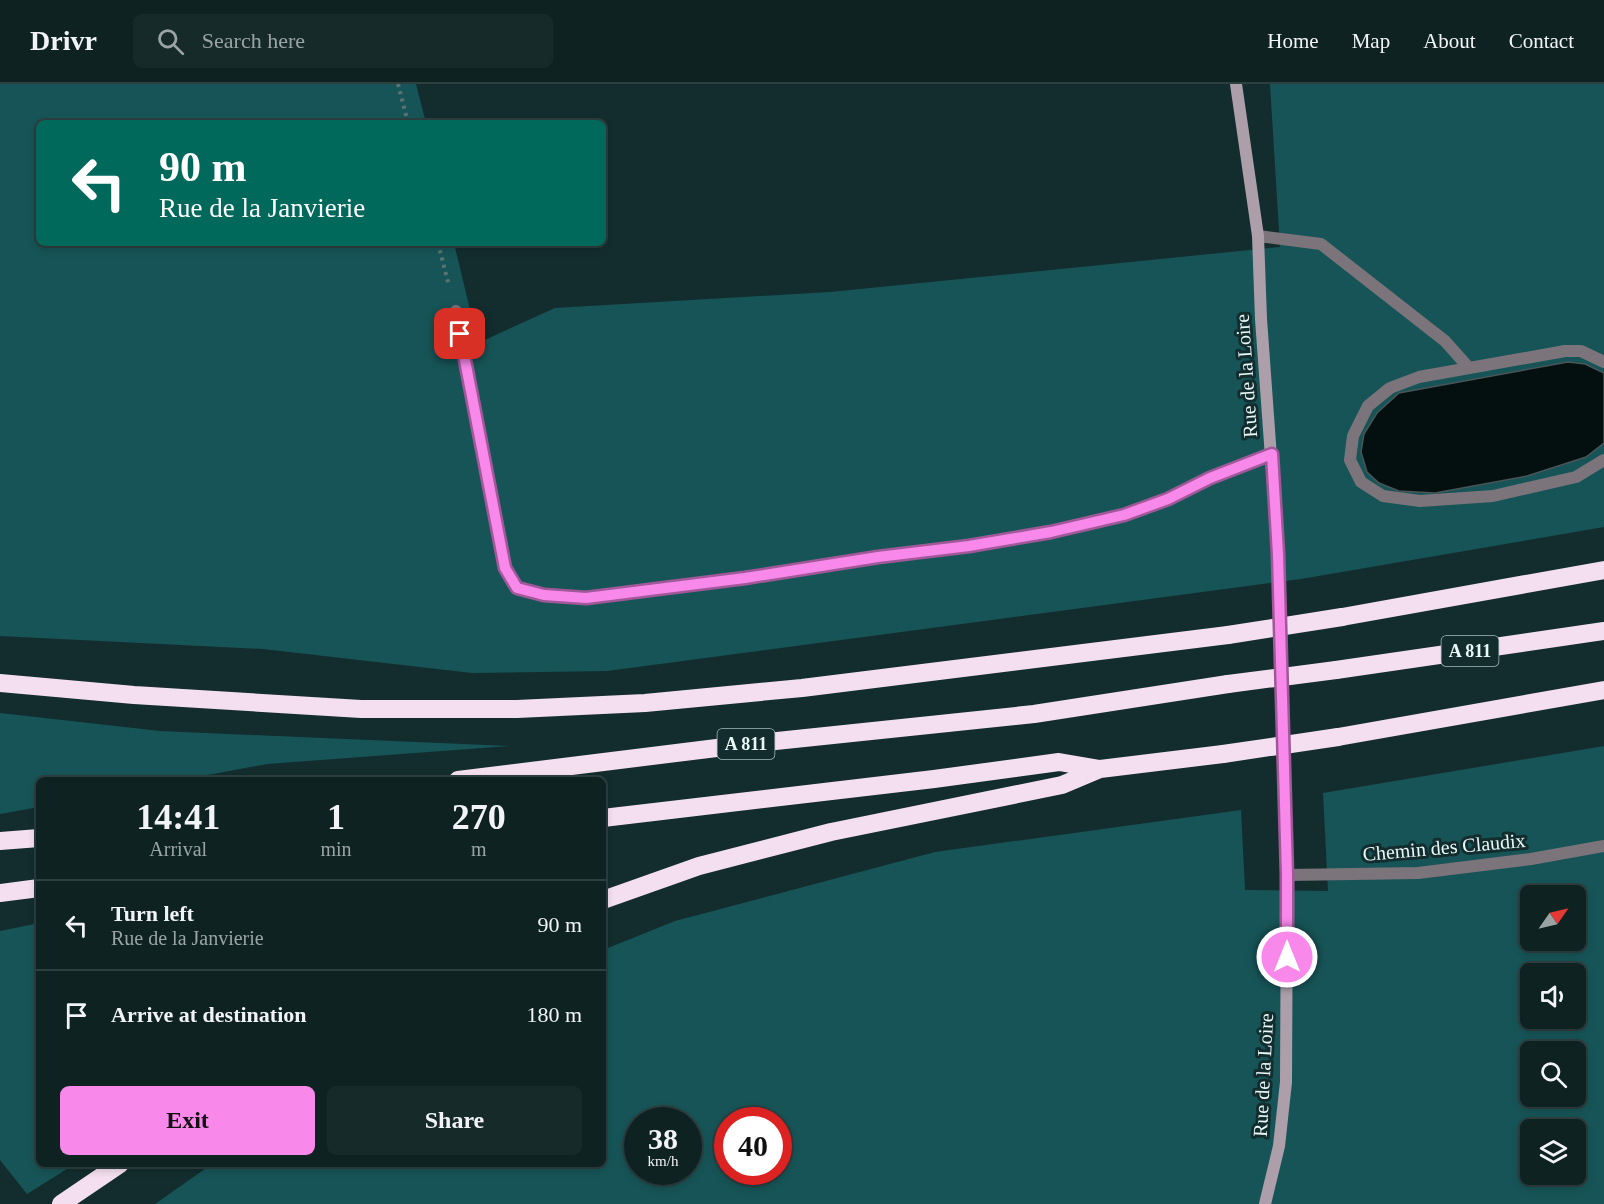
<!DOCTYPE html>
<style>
:root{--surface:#0e2222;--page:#172a2a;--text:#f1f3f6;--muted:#9ba4a5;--line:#2e3f40;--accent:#f888ea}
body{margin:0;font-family:Georgia,serif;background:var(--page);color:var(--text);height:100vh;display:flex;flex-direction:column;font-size:22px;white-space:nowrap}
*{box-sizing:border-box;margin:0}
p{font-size:20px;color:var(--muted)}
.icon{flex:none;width:33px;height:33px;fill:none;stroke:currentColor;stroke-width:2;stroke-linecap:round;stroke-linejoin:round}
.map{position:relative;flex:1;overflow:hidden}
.panel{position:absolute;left:36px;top:693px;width:570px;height:390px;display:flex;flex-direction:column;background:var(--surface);border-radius:9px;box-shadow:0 3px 9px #0003,0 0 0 2px var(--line)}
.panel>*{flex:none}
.top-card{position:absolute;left:36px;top:36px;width:570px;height:126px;border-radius:9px;box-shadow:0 3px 9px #0003,0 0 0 2px var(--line);background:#00695c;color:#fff;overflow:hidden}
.needle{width:39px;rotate:56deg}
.fabs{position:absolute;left:1520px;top:801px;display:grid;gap:12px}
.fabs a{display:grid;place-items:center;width:66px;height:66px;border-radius:9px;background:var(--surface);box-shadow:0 3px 9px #0003,0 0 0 2px var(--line);font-size:30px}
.speed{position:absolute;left:624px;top:1023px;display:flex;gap:12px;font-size:30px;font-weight:700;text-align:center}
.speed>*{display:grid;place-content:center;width:78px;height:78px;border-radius:50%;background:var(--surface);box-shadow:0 3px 9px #0003,0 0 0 2px var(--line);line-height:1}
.speed small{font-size:15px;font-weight:400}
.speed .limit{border:9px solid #d22;background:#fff;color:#111}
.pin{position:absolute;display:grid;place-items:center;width:51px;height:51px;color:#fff;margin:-26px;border-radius:12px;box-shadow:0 3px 9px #0006}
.me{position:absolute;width:66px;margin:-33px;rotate:0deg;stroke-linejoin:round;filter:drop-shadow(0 0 4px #0008)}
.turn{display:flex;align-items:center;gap:21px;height:126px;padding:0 24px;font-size:27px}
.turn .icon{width:78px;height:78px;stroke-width:2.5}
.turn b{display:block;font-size:42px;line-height:51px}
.eta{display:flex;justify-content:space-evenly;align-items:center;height:102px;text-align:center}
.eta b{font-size:36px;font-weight:700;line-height:42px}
.cta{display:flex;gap:12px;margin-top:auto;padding:12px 24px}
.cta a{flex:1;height:69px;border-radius:9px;background:var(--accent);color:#111;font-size:24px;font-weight:700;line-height:69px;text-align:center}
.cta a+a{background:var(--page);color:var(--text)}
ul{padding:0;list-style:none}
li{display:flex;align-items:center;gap:18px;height:90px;padding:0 24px;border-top:2px solid var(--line)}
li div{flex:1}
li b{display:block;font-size:22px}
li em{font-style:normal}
header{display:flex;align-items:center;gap:36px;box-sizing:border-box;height:84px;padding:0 30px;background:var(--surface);border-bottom:2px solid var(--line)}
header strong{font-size:28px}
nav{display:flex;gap:33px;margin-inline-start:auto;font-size:21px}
.search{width:420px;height:54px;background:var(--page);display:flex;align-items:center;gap:15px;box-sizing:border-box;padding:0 21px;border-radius:9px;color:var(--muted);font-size:22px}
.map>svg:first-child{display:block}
.green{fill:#175457;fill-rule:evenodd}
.water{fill:#040f10;stroke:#495556;stroke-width:1.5}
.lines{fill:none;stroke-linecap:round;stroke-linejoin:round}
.path{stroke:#5b7172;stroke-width:4;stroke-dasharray:3 4.5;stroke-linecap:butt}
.lane{stroke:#7c747b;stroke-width:12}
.street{stroke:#7c747b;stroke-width:12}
.secondary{stroke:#ac9faa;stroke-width:12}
.highway{stroke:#f4dff0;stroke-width:18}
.highway-bridge{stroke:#f4dff0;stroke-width:18}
.route-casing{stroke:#a15898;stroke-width:15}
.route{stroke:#f888ea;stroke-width:10}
.labels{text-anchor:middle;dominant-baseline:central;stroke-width:6;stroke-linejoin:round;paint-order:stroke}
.shield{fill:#132d2e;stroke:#a9bbbc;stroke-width:1.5}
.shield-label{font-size:18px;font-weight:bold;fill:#e9f8f9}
.street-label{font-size:20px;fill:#e9f8f9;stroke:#132d2e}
</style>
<header>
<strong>Drivr</strong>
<div class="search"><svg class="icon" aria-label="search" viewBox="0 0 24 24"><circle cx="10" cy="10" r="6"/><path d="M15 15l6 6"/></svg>Search here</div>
<nav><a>Home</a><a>Map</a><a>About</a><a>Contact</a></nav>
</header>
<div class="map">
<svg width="1604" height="1120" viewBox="0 0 1604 1120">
<rect width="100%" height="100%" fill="#132d2e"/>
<path class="green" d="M 0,0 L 416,0 L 426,39 L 39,39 L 39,159 L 454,159 L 478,259 L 555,224 L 830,208 L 1280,163 L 1270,0 L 1604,0 L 1604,443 L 1301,495 L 607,587 L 472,589 L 263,565 L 0,552 Z
M 0,629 L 160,647 L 509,662 L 267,680 L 181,696 L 39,696 L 39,723 L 0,730 Z
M 1604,662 L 1604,1120 L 155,1120 L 212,1080 L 603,1080 L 603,866 L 675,837 L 935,768 L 1241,726 L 1245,806 L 1328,807 L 1323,709 ZM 1530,812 L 1575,812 L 1575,856 L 1530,856 ZM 1530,890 L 1575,890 L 1575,934 L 1530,934 ZM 1530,968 L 1575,968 L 1575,1012 L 1530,1012 ZM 638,1036 L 688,1036 L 688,1088 L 638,1088 ZM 728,1036 L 778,1036 L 778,1088 L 728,1088 ZM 1530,1046 L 1575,1046 L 1575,1090 L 1530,1090 Z
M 39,839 L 39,1080 L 75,1080 L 27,1110 L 0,1076 L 0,847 Z"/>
<path class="water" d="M 1568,278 L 1585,280 L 1604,289 L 1604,359 L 1586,373 L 1527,392 L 1435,409 L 1399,407 L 1379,399 L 1367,388 L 1361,368 L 1364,350 L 1377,329 L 1399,309 Z"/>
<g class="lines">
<path class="path" d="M 398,0 L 408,39
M 438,159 L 449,202"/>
<path class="lane" d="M 1258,152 L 1321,160 L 1445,257 L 1469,284
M 456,227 L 505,484 L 517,504 L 544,511 L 586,514 L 745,494 L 878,473 L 969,462 L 1051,448 L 1123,431 L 1168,415 L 1210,394 L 1272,370
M 1604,278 L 1581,267 L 1565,267 L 1419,293 L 1390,304 L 1368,322 L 1353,352 L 1350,376 L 1361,398 L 1383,412 L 1420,417 L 1493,412 L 1576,393 L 1604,376"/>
<path class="street" d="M 1287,791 L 1418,789 L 1531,775 L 1604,762"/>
<path class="secondary" d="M 1236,0 L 1258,152 L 1261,235 L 1278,470 L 1287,791 L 1286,998 L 1279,1062 L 1265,1120"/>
<path class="highway" d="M 1342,533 L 1604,486
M 1336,586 L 1604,547
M 0,599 L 134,611 L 361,625 L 517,625 L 645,619 L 802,604 L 1228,551
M 1338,653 L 1604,606
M 458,696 L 757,659 L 1034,630 L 1228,600
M 603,734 L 934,695 L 1059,678 L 1100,685
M 0,757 L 39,754
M 0,809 L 39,804
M 603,816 L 699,782 L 831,748 L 1062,701 L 1100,685 L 1223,670
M 61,1120 L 120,1080"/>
<path class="highway-bridge" d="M 1228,551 L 1342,533
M 1228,600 L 1336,586
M 1223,670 L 1338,653"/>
</g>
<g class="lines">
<g class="route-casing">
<path id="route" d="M 460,250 L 505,484 L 517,504 L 544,511 L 586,514 L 745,494 L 878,473 L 969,462 L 1051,448 L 1124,431 L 1168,415 L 1210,394 L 1272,370 L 1278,470 L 1287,791 L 1287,873"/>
</g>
<use href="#route" class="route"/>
</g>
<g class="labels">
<g class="shield">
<rect x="1441.5" y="552" width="57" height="30" rx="4.5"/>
<rect x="717.5" y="645" width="57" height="30" rx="4.5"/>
</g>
<g class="shield-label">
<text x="1470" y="567">A 811</text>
<text x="746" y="660">A 811</text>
</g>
<g class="street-label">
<text transform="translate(1246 292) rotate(-94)">Rue de la Loire</text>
<text transform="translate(1444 763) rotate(-5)">Chemin des Claudix</text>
<text transform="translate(1263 991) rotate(-87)">Rue de la Loire</text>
</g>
</g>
</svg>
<div class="fabs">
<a><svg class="needle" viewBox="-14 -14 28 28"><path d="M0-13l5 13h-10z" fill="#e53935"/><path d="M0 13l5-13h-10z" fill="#9ba4a5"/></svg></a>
<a><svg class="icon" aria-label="sound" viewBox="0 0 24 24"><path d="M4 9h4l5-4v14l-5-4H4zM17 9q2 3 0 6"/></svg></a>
<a><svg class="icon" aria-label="search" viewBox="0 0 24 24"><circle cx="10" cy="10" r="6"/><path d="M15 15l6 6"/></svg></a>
<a><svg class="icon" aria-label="layers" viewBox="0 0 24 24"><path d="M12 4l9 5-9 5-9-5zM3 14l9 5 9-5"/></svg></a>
</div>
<div class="speed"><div>38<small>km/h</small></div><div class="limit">40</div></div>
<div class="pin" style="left:460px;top:250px;background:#d93025"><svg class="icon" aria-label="arrive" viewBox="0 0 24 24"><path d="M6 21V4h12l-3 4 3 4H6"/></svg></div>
<svg class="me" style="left:1287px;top:873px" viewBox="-20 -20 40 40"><circle r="17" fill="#f888ea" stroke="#fff" stroke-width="3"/><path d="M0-11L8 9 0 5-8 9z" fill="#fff"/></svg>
<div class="top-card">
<div class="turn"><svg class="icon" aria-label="left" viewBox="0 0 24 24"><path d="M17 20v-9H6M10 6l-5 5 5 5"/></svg><div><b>90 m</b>Rue de la Janvierie</div></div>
</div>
<section class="panel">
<div class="eta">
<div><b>14:41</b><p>Arrival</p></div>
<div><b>1</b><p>min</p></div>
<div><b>270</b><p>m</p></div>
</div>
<ul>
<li><svg class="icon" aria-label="left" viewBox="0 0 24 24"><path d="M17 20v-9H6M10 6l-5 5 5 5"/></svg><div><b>Turn left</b><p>Rue de la Janvierie</p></div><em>90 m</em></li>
<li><svg class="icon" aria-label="arrive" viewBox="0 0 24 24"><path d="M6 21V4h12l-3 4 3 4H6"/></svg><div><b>Arrive at destination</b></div><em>180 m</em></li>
</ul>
<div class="cta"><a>Exit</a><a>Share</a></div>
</section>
</div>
